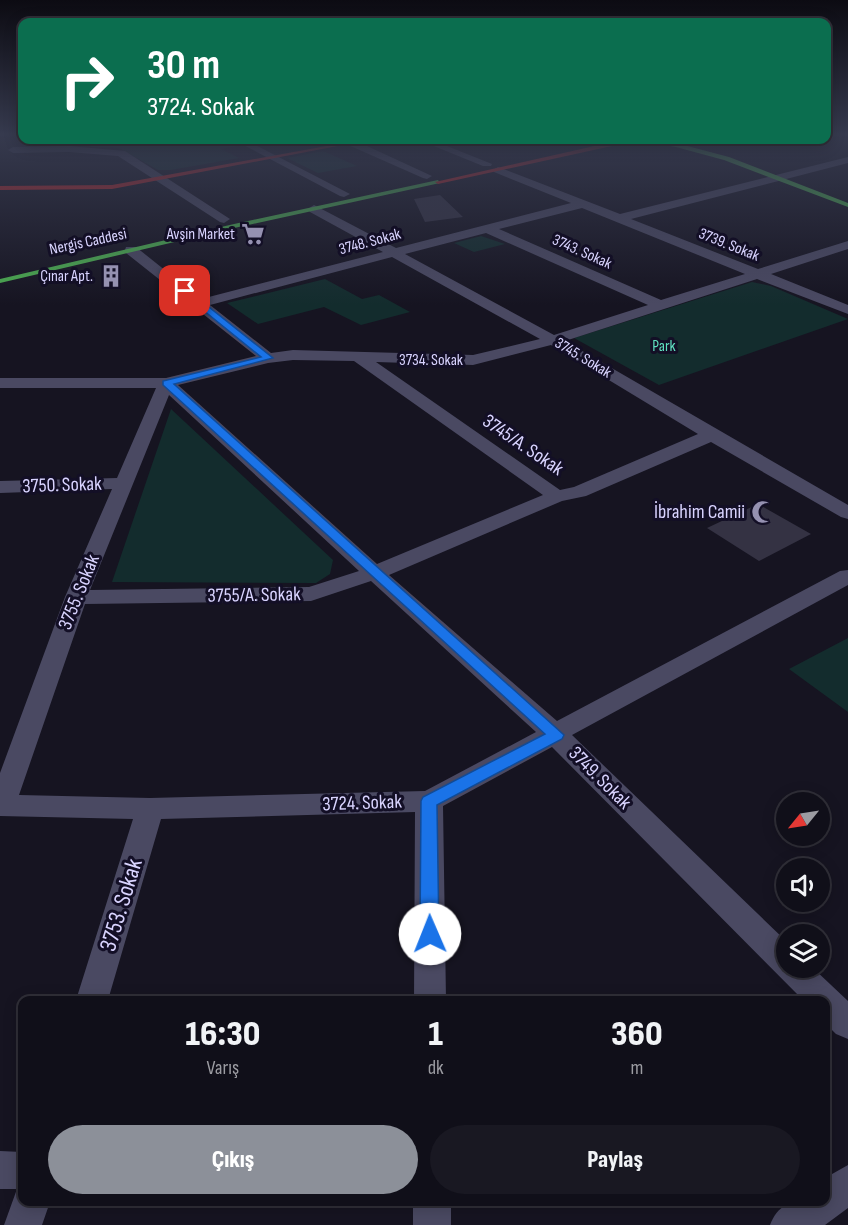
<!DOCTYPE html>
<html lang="tr">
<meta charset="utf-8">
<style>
:root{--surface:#100f19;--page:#191822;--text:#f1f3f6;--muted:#9c9ca2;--line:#302f38;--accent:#8c9099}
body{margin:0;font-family:"Sofia Sans Condensed",sans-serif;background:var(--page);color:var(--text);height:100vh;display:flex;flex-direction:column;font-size:22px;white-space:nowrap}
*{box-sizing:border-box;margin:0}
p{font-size:20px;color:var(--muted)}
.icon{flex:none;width:33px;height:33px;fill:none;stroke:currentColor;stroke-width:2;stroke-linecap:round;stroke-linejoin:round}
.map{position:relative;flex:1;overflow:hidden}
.side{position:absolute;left:18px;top:996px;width:812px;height:210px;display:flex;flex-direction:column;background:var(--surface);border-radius:12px;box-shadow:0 3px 15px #0003,0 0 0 2px var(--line)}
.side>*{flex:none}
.guide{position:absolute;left:18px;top:18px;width:813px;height:126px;border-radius:12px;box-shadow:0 3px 15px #0003,0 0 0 2px var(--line);background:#0b6e4f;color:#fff;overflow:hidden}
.needle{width:39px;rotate:240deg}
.tools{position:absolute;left:776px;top:792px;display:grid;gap:12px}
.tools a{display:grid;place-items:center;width:54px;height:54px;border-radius:50%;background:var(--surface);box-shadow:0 3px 15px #0003,0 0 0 2px var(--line);font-size:30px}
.pin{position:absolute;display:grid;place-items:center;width:51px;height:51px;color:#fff;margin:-26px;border-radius:12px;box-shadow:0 3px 9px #0006}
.me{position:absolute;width:66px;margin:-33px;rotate:359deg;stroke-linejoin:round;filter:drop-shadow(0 0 4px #0008)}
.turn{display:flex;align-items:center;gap:21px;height:126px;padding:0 30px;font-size:27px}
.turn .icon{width:78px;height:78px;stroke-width:2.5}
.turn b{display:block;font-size:42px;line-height:51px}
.eta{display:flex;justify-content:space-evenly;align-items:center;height:102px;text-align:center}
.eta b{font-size:36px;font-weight:800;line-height:42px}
.cta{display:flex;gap:12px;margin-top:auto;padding:12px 30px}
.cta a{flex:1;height:69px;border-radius:36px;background:var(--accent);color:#fff;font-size:24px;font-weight:800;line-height:69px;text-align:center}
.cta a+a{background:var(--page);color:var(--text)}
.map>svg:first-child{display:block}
.green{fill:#132c2d}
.building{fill:#343243}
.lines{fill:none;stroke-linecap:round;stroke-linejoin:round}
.street{fill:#4a4962;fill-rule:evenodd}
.fast{fill:#4caf50;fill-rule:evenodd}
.jam{fill:#c62828;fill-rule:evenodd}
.route{fill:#1a73e8;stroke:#114b97;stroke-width:1.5}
.labels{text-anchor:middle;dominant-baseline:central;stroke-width:6;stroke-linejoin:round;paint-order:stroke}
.far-poi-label{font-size:16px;fill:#d9d4ff;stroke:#130f26;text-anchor:end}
.far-street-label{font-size:16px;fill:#d9d4ff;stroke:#130f26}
.far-park-label{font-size:16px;fill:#5fe0c0;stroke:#130f26}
.street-label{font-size:20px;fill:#d9d4ff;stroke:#130f26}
.poi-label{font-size:20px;fill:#d9d4ff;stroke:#130f26;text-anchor:end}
.near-street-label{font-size:24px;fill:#d9d4ff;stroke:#130f26}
</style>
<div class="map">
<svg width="848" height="1225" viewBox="0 0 848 1225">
<rect width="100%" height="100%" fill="#161421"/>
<path class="green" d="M 106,140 L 141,140 L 144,142 C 173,138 211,133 237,146 L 221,149 L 239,158 L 171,170 L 158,170 L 119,148 L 91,147 L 88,142 Z
M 323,151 L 357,166 L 318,173 L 287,158 Z
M 481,236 L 505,244 L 474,252 L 454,243 Z
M 325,279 L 362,299 L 379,295 L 410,312 L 361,325 L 324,307 L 258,324 L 227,303 Z
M 752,282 L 771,286 L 848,319 L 659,385 L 574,338 Z
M 171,409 L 333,560 L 330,574 L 316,583 L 112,582 Z
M 848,638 L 848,712 L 789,669 Z"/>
<path class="building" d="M 440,195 L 463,217 L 425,222 L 414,199 Z
M 758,504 L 811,534 L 759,561 L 707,528 Z"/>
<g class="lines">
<path class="street" d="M 234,140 L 246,140 L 350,194 L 344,197 L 340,196 Z
M 346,140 L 354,140 L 432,176 L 427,179 L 423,178 L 346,144 Z
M 419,140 L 432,140 L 492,164 L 491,166 L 483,166 Z
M 69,146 L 125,151 L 230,219 L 224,223 L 220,222 L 118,156 L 69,152 L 13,153 L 8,150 L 13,147 Z
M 848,157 L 848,163 L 631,219 L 758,269 L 848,241 L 848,249 L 771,274 L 848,305 L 848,314 L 757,279 L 565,341 L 848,505 L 848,519 L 841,517 L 711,442 L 586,496 L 562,501 L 389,575 L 557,721 L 840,571 L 848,570 L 848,585 L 572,735 L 786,941 L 786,968 L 813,968 L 848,1001 L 848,1039 L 836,1034 L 825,1023 L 825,1000 L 803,1000 L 552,747 L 443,806 L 446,1000 L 414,1000 L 415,812 L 161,819 L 108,1000 L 76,1000 L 133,819 L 0,816 L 0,773 L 65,597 L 112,489 L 0,493 L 0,481 L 117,478 L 156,388 L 0,388 L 0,378 L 166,378 L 256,356 L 126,253 L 125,250 L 126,247 L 136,247 L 201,299 L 383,252 L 310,212 L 308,209 L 314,205 L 396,248 L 571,203 L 494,172 L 493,170 L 498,167 L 620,214 ZM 582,208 L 745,274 L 661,300 L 499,229 ZM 486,233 L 648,305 L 554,335 L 405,254 ZM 392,257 L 540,339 L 473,355 L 293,350 L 271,353 L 210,305 ZM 551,345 L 698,434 L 574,487 L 560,490 L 376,362 L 473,365 ZM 293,360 L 354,361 L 543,495 L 377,564 L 178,385 L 268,363 ZM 169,395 L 359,571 L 309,587 L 90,590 ZM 371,581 L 536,732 L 425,791 L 150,798 L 19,795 L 85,604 L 311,601 Z
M 0,1151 L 22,1152 L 22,1202 L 50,1202 L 42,1225 L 4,1225 L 17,1189 L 0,1189 Z
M 848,1165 L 848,1208 L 825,1225 L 770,1225 C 781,1197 799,1202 825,1202 L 825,1178 Z
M 413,1202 L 451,1202 L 451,1225 L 413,1225 Z"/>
<path class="fast" d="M 649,140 L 676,143 L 729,157 L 848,203 L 848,207 L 724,160 L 676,147 L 649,142 Z
M 438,180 L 440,183 L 234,228 L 0,283 L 0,279 L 234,224 Z"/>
<path class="jam" d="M 359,140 L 369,140 L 112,189 L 0,190 L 0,186 L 112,185 Z
M 621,140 L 645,141 L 621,144 L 438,184 L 435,182 Z"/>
</g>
<linearGradient id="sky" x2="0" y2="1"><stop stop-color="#0c0b12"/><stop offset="0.44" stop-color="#363a4e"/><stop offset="1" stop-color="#363a4e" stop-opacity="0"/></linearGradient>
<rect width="848" height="305" fill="url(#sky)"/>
<path class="route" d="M 185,288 L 273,358 L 174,384 L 564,735 L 562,739 L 437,805 L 439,934 L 437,940 L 430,942 L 423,940 L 420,934 L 421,801 L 423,797 L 545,734 L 163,385 L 163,381 L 261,357 L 182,293 L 181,291 Z"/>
<defs>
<g id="supermarket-bare" transform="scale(1.8)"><path d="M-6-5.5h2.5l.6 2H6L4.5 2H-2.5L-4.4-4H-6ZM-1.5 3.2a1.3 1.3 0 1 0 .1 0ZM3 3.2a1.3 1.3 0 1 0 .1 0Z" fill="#9591b1" stroke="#130f26" stroke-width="2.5" paint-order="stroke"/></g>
<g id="building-bare" transform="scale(1.8)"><path d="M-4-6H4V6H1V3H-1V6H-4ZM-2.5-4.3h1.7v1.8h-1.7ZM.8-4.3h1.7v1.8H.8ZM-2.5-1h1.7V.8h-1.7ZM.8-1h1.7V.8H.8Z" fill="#9591b1" stroke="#130f26" stroke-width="2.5" paint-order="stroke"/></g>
<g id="mosque-bare" transform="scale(1.8)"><path d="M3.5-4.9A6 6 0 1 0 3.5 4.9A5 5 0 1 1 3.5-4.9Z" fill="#9591b1" stroke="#130f26" stroke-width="2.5" paint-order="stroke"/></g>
</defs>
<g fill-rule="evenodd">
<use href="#supermarket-bare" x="253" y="234"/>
<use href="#building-bare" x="111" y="276"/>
<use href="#mosque-bare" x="763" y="512"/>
</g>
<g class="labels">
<g class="far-poi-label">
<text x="235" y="234">Avşin Market</text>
<text x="93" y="276">Çınar Apt.</text>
</g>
<g class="far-street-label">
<text transform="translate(88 242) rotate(-12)">Nergis Caddesi</text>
<text transform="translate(370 242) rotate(-15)">3748. Sokak</text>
<text transform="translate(729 245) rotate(22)">3739. Sokak</text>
<text transform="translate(582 252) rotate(24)">3743. Sokak</text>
<text transform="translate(583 358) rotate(31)">3745. Sokak</text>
<text x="431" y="360">3734. Sokak</text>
</g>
<g class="far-park-label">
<text x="664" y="346">Park</text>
</g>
<g class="street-label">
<text transform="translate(523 445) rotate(34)">3745/A. Sokak</text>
<text transform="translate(62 485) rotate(-2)">3750. Sokak</text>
<text transform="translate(79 592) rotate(-68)">3755. Sokak</text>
<text transform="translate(254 595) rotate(-1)">3755/A. Sokak</text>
<text transform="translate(600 778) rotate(45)">3749. Sokak</text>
<text transform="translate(362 803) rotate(-2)">3724. Sokak</text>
</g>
<g class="poi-label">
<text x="745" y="512">İbrahim Camii</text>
</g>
<g class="near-street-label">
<text transform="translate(121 905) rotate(-73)">3753. Sokak</text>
</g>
</g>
</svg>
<div class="tools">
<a><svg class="needle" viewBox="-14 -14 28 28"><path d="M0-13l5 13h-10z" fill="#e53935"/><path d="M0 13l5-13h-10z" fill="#9c9ca2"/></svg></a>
<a><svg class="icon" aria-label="sound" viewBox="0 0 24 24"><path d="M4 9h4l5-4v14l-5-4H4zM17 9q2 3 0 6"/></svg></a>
<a><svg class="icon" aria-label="layers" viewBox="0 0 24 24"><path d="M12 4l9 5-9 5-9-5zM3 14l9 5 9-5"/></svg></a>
</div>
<div class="pin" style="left:185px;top:291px;background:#d93025"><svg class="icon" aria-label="arrive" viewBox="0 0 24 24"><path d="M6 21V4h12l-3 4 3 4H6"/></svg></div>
<svg class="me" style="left:430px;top:934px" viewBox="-20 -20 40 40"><circle r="19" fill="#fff"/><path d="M0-13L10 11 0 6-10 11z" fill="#1a73e8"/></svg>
<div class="guide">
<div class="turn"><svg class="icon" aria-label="right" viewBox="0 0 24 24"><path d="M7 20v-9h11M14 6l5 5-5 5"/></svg><div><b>30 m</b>3724. Sokak</div></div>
</div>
<section class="side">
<div class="eta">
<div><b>16:30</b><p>Varış</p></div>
<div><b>1</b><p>dk</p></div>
<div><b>360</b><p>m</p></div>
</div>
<div class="cta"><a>Çıkış</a><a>Paylaş</a></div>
</section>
</div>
